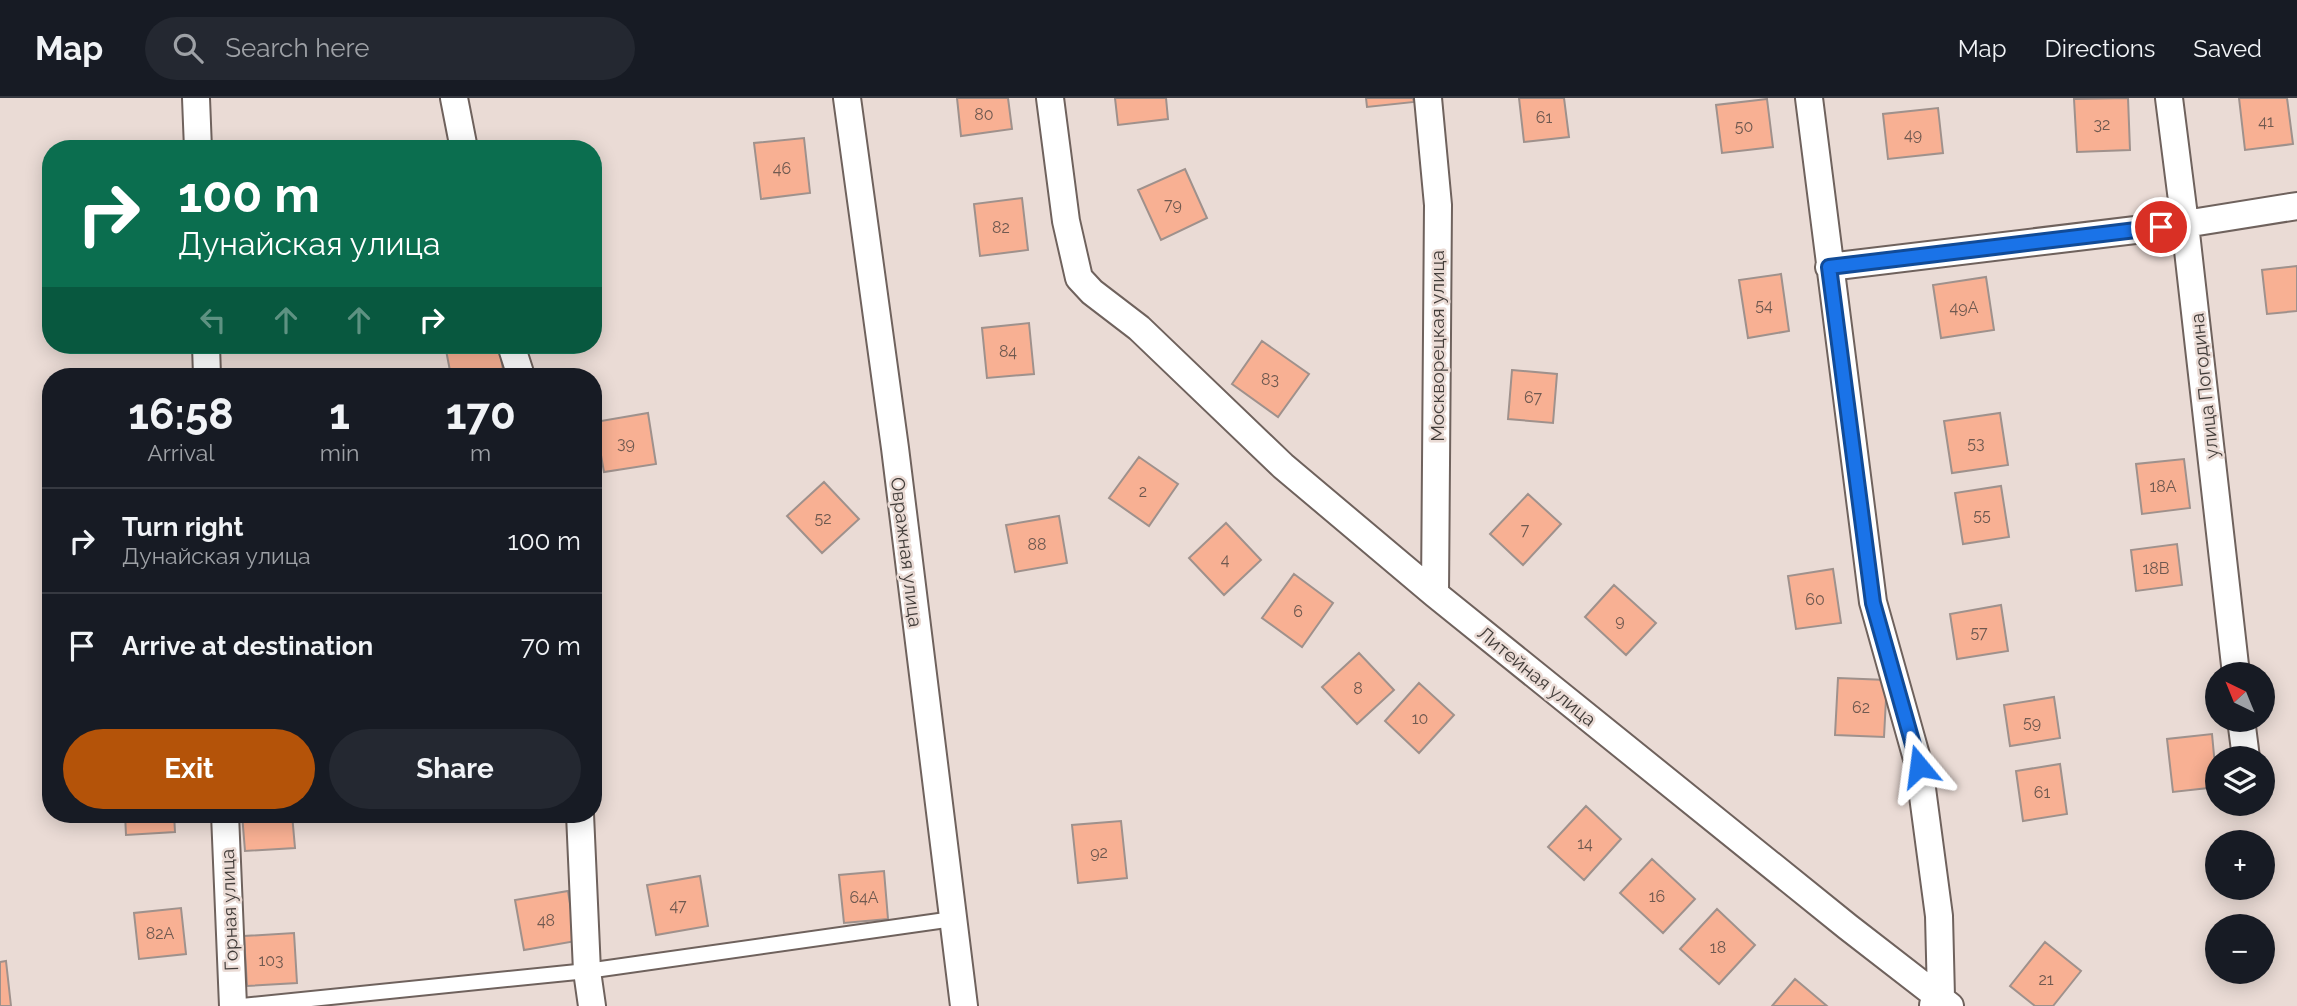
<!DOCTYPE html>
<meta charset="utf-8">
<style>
:root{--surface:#171b24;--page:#242831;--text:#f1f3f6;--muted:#9ea1a6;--line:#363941;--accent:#b45309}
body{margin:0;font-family:Raleway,sans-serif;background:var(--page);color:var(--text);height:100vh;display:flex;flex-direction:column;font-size:26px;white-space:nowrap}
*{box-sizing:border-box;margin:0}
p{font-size:23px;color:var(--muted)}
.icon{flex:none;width:38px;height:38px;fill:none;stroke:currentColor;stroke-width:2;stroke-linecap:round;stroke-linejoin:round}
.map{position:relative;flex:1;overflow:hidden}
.drawer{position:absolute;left:42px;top:270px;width:560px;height:455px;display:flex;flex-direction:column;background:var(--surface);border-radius:28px;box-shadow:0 4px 18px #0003}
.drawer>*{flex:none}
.banner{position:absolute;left:42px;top:42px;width:560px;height:214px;border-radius:28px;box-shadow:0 4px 18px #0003;background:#0b6e4f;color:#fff;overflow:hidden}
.needle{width:46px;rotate:317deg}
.tools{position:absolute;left:2205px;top:564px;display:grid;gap:14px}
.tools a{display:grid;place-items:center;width:70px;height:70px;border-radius:50%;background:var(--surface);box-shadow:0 4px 18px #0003;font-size:35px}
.pin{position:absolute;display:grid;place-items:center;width:60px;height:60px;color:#fff;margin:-30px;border:4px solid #fff;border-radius:50%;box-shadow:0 2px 7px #0007}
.me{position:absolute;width:77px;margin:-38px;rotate:344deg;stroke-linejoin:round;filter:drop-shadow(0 0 5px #0008)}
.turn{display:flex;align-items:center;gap:24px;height:147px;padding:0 21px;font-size:32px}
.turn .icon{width:91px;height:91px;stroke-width:2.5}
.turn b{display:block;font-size:49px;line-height:60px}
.lanes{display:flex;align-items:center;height:66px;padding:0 21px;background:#0003;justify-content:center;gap:35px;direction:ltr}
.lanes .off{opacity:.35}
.eta{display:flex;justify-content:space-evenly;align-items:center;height:119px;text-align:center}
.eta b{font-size:42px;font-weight:700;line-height:49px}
.button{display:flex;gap:14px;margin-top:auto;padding:14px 21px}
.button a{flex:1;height:80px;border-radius:42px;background:var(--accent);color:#fff;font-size:28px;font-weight:700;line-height:80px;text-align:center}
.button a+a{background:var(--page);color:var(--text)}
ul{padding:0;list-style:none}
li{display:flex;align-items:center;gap:21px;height:105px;padding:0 21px;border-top:2px solid var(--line)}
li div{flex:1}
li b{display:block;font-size:26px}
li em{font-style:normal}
header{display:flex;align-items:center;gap:42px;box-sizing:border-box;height:98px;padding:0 35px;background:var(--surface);border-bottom:2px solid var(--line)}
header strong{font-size:33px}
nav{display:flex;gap:38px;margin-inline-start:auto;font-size:24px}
.search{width:490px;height:63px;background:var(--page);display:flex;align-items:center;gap:18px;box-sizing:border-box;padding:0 24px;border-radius:38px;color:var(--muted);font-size:26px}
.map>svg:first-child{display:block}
.building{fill:#f8b093;stroke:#9f918c;stroke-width:2}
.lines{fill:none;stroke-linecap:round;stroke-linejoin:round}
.lane-casing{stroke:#6f625d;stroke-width:18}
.street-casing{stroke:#6f625d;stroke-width:30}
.lane{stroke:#fff;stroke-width:14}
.street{stroke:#fff;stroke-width:26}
.route-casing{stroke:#114b97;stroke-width:18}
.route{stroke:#1a73e8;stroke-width:12}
.labels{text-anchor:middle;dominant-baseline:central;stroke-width:5;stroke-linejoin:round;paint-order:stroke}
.number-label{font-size:16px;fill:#6f5950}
.street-label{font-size:19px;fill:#413c39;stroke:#eadbd5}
</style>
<header>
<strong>Map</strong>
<div class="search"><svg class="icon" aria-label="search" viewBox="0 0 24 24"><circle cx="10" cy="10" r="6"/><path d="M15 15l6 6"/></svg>Search here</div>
<nav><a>Map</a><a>Directions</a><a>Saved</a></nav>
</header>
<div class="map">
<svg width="2297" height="908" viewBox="0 0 2297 908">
<rect width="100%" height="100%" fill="#eadbd5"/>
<path class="building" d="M 957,0 L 1008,0 L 1012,31 L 961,38 Z
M 1115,0 L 1166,0 L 1168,21 L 1118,27 Z
M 1366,0 L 1413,0 L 1414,4 L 1367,9 Z
M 1519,0 L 1564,0 L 1569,39 L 1524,44 Z
M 2128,0 L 2130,52 L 2077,54 L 2074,1 Z
M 2239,0 L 2287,0 L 2293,46 L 2245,52 Z
M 1767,1 L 1773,49 L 1722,55 L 1716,7 Z
M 1938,10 L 1943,55 L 1888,61 L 1883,16 Z
M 804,40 L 810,95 L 761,101 L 754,45 Z
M 1185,71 L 1207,120 L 1161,142 L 1138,92 Z
M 1022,100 L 1028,152 L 980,158 L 974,106 Z
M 2297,168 L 2297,213 L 2267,216 L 2262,172 Z
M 1781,176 L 1789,233 L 1748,240 L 1739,182 Z
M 1986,179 L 1994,232 L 1941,240 L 1933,187 Z
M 1029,225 L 1034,276 L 987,280 L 982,230 Z
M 1262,243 L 1309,276 L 1278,319 L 1232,286 Z
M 445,247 L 499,247 L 504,278 L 451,278 Z
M 1512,272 L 1557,276 L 1553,325 L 1508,321 Z
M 648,315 L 656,366 L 604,374 L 595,324 Z
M 2000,315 L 2008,367 L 1952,375 L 1944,323 Z
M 1139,359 L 1178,386 L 1149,428 L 1109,400 Z
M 2184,361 L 2190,410 L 2142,416 L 2136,366 Z
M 824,384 L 859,421 L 822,455 L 787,418 Z
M 2001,388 L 2009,439 L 1963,446 L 1955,395 Z
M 1528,396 L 1561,426 L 1523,467 L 1490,436 Z
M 1059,418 L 1067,465 L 1015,474 L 1006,427 Z
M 1226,425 L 1261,462 L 1224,497 L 1189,460 Z
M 2177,446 L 2182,487 L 2136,493 L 2131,452 Z
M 1833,471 L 1841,525 L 1796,531 L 1788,478 Z
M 1294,476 L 1333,505 L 1302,549 L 1262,520 Z
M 1614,487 L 1656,525 L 1626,557 L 1585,519 Z
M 2001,507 L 2008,553 L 1957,561 L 1950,516 Z
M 1359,555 L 1394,592 L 1357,626 L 1322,589 Z
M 1838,580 L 1887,582 L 1884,639 L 1835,637 Z
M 1419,585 L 1454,617 L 1419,655 L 1385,623 Z
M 2054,599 L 2060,640 L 2010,648 L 2004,607 Z
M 2212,636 L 2217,689 L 2173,694 L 2167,641 Z
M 2060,666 L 2067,716 L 2023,723 L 2016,673 Z
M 1586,708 L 1621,741 L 1584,782 L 1548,749 Z
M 125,716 L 174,716 L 175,734 L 126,737 Z
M 242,716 L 292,716 L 295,750 L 245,753 Z
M 1121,723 L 1127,780 L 1078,785 L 1072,727 Z
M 1652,761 L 1695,801 L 1663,835 L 1620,795 Z
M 884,773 L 888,821 L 844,825 L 839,777 Z
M 700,778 L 708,828 L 656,837 L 647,787 Z
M 568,793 L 576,843 L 524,852 L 515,802 Z
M 181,810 L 186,856 L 139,861 L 134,815 Z
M 1717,811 L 1755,847 L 1719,886 L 1680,851 Z
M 294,835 L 297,885 L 247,888 L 244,838 Z
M 2045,844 L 2081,873 L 2053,908 L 2035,908 L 2010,888 Z
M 6,863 L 11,908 L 0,908 L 0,864 Z
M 1795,881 L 1827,908 L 1772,908 Z"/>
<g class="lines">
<g class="lane-casing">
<path id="lane" d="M 242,908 L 587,873 L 953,821"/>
</g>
<g class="street-casing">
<path id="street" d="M 196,0 L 198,51
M 454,0 L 464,51
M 847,0 L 895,350 L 964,908
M 1050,0 L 1066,123 L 1079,180 L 1092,194 L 1139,230 L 1283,368 L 1435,496 L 1848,829 L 1950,908
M 1428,0 L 1438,107 L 1435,496
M 1809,0 L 1873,504 L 1919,668 L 1939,818 L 1941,899 L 1933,907
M 2169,0 L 2185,126 L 2236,576
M 1829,169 L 2185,126 L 2297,108
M 206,247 L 207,278
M 511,247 L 521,278
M 2241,621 L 2246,660
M 225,716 L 233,908
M 580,716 L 587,873 L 592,908"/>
</g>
<use href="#lane" class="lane"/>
<use href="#street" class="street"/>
</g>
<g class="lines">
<g class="route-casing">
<path id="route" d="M 1919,668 L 1873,505 L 1829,169 L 2161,129"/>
</g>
<use href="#route" class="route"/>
</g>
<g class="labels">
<g class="number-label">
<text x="984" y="16">80</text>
<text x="1544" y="19">61</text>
<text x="2266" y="23">41</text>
<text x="2102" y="26">32</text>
<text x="1744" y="28">50</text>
<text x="1913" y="36">49</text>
<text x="782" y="70">46</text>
<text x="1173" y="106">79</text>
<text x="1001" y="129">82</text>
<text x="1764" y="207">54</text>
<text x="1964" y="209">49А</text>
<text x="1008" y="253">84</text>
<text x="1270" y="281">83</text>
<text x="1533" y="299">67</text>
<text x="626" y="345">39</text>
<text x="1976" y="345">53</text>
<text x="2163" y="388">18А</text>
<text x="1143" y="393">2</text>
<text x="1982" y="417">55</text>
<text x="823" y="420">52</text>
<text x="1525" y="431">7</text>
<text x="1037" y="446">88</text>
<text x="1225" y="461">4</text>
<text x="2156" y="470">18В</text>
<text x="1815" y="501">60</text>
<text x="1298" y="513">6</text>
<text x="1620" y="522">9</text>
<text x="1979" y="534">57</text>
<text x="1358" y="590">8</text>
<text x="1861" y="609">62</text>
<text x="1420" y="620">10</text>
<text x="2032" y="624">59</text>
<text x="2042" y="694">61</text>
<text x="1585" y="745">14</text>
<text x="1099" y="754">92</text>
<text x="1657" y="798">16</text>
<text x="864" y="799">64А</text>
<text x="678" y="807">47</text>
<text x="546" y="822">48</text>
<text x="160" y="835">82А</text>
<text x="1718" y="849">18</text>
<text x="271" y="862">103</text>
<text x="2046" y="881">21</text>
</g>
<g class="street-label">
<text transform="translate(1437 248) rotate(-90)">Москворецкая улица</text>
<text transform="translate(2204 288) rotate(-96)">улица Погодина</text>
<text transform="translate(907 454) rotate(83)">Овражная улица</text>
<text transform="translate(1537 578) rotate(39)">Литейная улица</text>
<text transform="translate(229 812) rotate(-92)">Горная улица</text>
</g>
</g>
</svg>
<div class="tools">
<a><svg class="needle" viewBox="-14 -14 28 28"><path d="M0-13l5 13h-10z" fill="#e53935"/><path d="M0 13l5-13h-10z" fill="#9ea1a6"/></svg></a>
<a><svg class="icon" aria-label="layers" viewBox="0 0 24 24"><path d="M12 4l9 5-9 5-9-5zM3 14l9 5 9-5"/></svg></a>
<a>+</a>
<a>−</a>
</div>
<div class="pin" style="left:2161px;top:129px;background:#d93025"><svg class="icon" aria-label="arrive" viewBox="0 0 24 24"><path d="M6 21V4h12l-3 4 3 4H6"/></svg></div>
<svg class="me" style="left:1919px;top:668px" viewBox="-20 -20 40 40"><path d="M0-17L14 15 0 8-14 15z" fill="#1a73e8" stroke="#fff" stroke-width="4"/></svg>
<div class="banner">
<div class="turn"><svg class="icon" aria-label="right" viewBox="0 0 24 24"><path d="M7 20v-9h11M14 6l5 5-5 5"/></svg><div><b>100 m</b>Дунайская улица</div></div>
<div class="lanes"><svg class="icon off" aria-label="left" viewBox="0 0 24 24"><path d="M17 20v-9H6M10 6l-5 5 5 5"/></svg><svg class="icon off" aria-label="ahead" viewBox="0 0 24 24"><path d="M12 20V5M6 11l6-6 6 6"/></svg><svg class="icon off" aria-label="ahead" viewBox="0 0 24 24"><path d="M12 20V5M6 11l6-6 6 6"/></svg><svg class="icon" aria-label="right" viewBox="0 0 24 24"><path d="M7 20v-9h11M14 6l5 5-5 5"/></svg></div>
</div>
<section class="drawer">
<div class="eta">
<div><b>16:58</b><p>Arrival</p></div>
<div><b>1</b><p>min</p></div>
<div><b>170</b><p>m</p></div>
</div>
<ul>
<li><svg class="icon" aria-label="right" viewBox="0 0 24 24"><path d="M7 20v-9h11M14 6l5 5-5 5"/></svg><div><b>Turn right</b><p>Дунайская улица</p></div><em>100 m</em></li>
<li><svg class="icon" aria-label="arrive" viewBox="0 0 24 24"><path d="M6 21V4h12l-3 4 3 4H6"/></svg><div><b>Arrive at destination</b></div><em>70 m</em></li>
</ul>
<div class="button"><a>Exit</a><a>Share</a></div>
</section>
</div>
